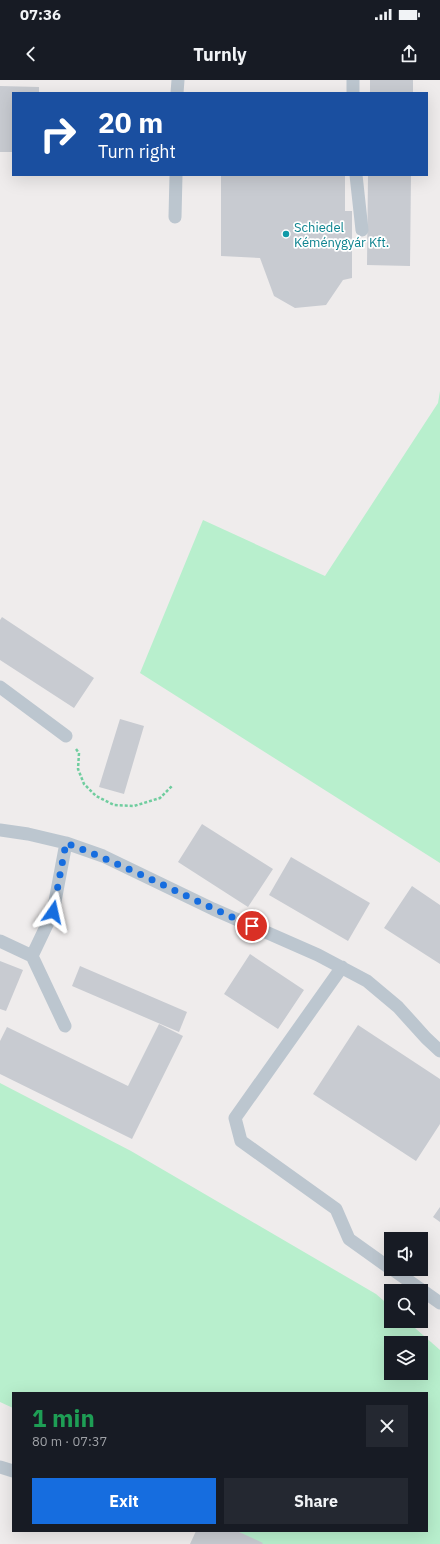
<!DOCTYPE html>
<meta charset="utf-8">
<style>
:root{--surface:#171b24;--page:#242831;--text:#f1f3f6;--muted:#9ea1a6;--accent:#166ddf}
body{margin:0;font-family:"IBM Plex Sans",sans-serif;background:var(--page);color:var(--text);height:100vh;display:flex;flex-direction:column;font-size:15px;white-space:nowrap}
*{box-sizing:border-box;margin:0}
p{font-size:13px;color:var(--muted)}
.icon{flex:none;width:22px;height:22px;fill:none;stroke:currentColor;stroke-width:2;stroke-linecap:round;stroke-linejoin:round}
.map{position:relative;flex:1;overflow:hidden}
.drawer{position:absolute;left:12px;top:1312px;width:416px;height:140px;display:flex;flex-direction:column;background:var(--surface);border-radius:0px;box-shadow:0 4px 16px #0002}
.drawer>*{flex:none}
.guide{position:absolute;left:12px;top:12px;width:416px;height:84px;border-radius:0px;box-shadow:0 4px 16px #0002;background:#1a4fa0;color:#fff;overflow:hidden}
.buttons{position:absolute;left:384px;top:1152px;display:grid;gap:8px}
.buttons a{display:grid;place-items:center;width:44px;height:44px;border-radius:0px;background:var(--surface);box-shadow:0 4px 16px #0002;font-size:20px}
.pin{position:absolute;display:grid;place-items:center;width:34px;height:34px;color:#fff;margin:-17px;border:2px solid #fff;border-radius:50%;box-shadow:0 1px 4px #0007}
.me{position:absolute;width:44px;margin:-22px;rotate:11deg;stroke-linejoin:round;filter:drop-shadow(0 0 3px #0008)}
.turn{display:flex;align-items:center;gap:14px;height:84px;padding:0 20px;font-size:18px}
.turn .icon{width:52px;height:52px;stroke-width:2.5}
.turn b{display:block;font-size:28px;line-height:34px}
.round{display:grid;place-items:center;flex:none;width:42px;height:42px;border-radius:0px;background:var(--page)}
.headline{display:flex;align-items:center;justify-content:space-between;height:68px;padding:0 20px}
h1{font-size:24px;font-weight:800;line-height:30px;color:#1e9e55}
.action{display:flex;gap:8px;margin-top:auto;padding:8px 20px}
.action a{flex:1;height:46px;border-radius:0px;background:var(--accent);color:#fff;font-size:16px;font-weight:800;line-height:46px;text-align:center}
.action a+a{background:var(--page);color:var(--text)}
.status{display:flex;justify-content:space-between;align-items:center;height:28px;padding:0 20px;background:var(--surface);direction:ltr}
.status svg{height:11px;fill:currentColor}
header{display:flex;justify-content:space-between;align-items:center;height:52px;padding:0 20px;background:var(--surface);font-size:18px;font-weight:800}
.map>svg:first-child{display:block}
.green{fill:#b8efcd;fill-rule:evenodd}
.building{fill:#c8cbd1}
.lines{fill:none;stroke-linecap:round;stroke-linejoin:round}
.path{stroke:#70cd9f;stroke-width:2.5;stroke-dasharray:3 2;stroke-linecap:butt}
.service{stroke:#bcc6cf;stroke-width:13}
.route{stroke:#166ddf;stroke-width:7;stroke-dasharray:0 12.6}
.culture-dot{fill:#0f9aa8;stroke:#fff;stroke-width:1.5}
.labels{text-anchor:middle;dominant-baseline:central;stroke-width:3.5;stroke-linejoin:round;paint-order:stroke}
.culture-label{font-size:13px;fill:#0d838f;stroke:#fff;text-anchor:start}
</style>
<div class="status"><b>07:36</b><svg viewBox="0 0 49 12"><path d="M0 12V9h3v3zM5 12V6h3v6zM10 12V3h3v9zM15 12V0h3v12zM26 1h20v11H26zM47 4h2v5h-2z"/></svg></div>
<header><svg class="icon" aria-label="back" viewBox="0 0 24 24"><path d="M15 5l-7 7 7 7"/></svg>Turnly<svg class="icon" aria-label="share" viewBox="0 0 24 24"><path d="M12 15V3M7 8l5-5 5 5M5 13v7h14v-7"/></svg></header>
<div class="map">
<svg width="440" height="1464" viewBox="0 0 440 1464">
<rect width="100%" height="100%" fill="#efecec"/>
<path class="green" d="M 440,311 L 440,783 L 140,593 L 203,440 L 325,496 L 438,323 Z
M 0,1003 L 131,1071 L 376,1214 L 391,1227 L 391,1241 L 407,1241 L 440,1270 L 440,1464 L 260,1464 L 237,1451 L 427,1451 L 427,1313 L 13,1313 L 13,1328 L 0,1322 ZM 391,1263 L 421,1263 L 421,1293 L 391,1293 Z"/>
<path class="building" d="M 370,0 L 413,0 L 413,13 L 370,13 Z
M 0,6 L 39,7 L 39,13 L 13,13 L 13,72 L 0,72 Z
M 221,95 L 345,95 L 345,131 L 352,131 L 352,198 L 343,200 L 326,225 L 295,228 L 274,216 L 260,178 L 221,176 Z
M 368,95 L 411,95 L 410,186 L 367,185 Z
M 2,537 L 94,598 L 74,628 L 0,580 L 0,540 Z
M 120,639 L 144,646 L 124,714 L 99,707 Z
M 202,744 L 273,789 L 248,827 L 178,782 Z
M 291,777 L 370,823 L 348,861 L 269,815 Z
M 412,806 L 440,825 L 440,884 L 384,848 Z
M 250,874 L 304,910 L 278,949 L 224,914 Z
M 0,881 L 23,890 L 6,931 L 0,929 Z
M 80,886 L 187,932 L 179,952 L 72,906 Z
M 159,944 L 183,956 L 132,1059 L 0,994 L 0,961 L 7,947 L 128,1006 Z
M 358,945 L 440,999 L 440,1044 L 416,1081 L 313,1014 Z
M 440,1127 L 440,1142 L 433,1137 Z
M 196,1451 L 237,1451 L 263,1463 L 262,1464 L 190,1464 Z"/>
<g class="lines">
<path class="path" d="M 76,669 L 79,673 L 78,689 L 84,704 L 96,716 L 114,725 L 134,726 L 160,718 L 173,705"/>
<path class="service" d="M 177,13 L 178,0
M 353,13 L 353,0
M 356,95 L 362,150
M 175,137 L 176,95
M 0,607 L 66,656
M 0,750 L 28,754 L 66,763 L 103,776 L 213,829 L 318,875 L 367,901 L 398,927 L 426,958 L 440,971
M 0,861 L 32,876
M 342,887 L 235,1038 L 241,1061 L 336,1129 L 349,1159 L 391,1189
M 65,946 L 32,876 L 53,832 L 66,763
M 392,1189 L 440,1223
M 0,1387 L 13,1391"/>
</g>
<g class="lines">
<path class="route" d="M 53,832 L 66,763 C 130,787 190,819 252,846"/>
</g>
<circle class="culture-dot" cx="286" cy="154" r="4"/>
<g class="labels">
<g class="culture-label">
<text x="294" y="147">Schiedel<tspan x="294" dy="15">Kéménygyár Kft.</tspan></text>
</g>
</g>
</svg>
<div class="buttons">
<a><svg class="icon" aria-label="sound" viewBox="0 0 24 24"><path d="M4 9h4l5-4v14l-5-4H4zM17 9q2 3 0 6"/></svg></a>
<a><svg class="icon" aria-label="search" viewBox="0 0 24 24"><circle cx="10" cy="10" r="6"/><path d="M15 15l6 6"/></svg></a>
<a><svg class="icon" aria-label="layers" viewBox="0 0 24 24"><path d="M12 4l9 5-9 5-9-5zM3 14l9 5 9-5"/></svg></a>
</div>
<div class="pin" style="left:252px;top:846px;background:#d93025"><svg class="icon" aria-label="arrive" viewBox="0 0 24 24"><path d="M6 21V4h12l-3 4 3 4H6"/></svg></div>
<svg class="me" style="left:53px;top:832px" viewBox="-20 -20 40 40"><path d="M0-17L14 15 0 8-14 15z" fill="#166ddf" stroke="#fff" stroke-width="4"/></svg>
<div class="guide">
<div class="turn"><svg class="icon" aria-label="right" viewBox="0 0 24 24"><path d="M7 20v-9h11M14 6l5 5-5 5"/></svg><div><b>20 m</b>Turn right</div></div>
</div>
<section class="drawer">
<div class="headline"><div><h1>1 min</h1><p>80 m · 07:37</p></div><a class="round"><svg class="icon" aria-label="close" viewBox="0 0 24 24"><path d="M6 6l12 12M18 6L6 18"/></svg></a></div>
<div class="action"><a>Exit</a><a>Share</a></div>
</section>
</div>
